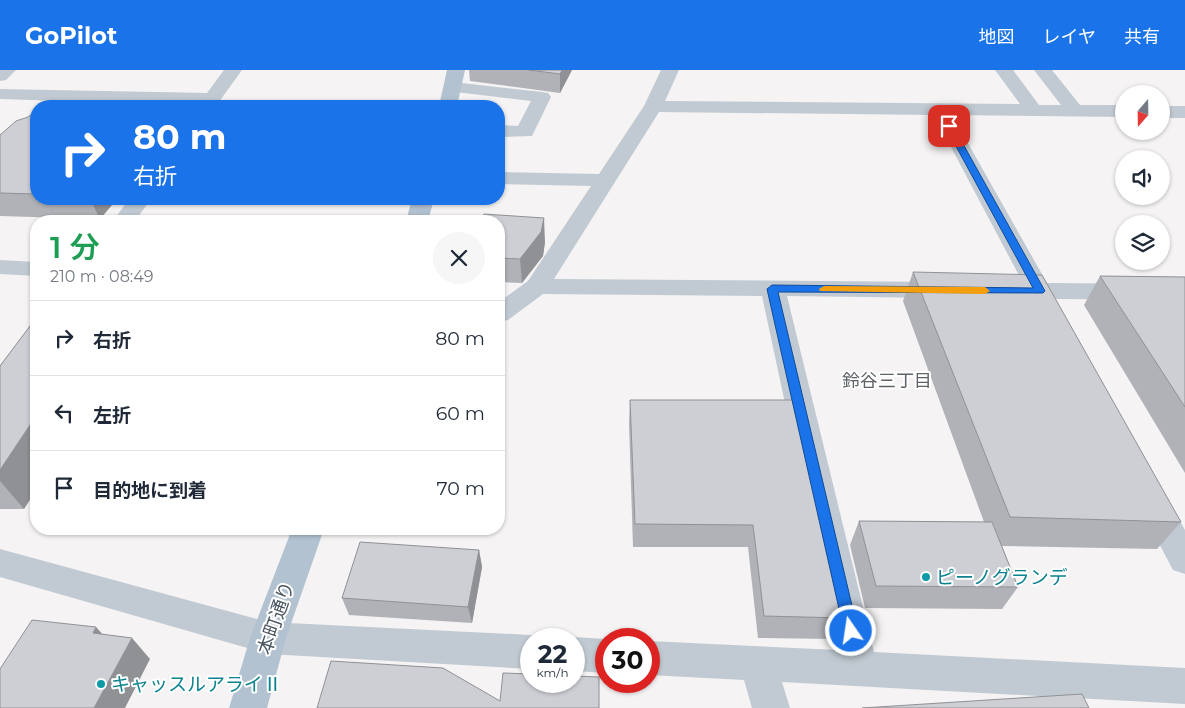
<!DOCTYPE html>
<html lang="ja">
<meta charset="utf-8">
<style>
:root{--surface:#fff;--page:#f6f6f7;--text:#1f2937;--muted:#747a83;--line:#e0e1e3;--accent:#1a73e8}
body{margin:0;font-family:Montserrat,"Noto Sans JP",sans-serif;background:var(--page);color:var(--text);height:100vh;display:flex;flex-direction:column;font-size:19px;white-space:nowrap}
*{box-sizing:border-box;margin:0}
p{font-size:16px;color:var(--muted)}
.icon{flex:none;width:28px;height:28px;fill:none;stroke:currentColor;stroke-width:2;stroke-linecap:round;stroke-linejoin:round}
.map{position:relative;flex:1;overflow:hidden}
.drawer{position:absolute;left:30px;top:145px;width:475px;height:320px;display:flex;flex-direction:column;background:var(--surface);border-radius:20px;box-shadow:0 1px 4px #0004}
.drawer>*{flex:none}
.guide{position:absolute;left:30px;top:30px;width:475px;height:105px;border-radius:20px;box-shadow:0 1px 4px #0004;background:#1a73e8;color:#fff;overflow:hidden}
.needle{width:32px;rotate:200deg}
.fabs{position:absolute;left:1115px;top:15px;display:grid;gap:10px}
.fabs a{display:grid;place-items:center;width:55px;height:55px;border-radius:50%;background:var(--surface);box-shadow:0 1px 4px #0004;font-size:25px}
.speed{position:absolute;left:520px;top:558px;display:flex;gap:10px;font-size:25px;font-weight:700;text-align:center}
.speed>*{display:grid;place-content:center;width:65px;height:65px;border-radius:50%;background:var(--surface);box-shadow:0 1px 4px #0004;line-height:1}
.speed small{font-size:12px;font-weight:400}
.speed .limit{border:8px solid #d22;background:#fff;color:#111}
.pin{position:absolute;display:grid;place-items:center;width:42px;height:42px;color:#fff;margin:-21px;border-radius:10px;box-shadow:0 2px 8px #0006}
.me{position:absolute;width:55px;margin:-28px;rotate:347deg;stroke-linejoin:round;filter:drop-shadow(0 0 4px #0008)}
.turn{display:flex;align-items:center;gap:18px;height:105px;padding:0 20px;font-size:22px}
.turn .icon{width:65px;height:65px;stroke-width:2.5}
.turn b{display:block;font-size:35px;line-height:42px}
.round{display:grid;place-items:center;flex:none;width:52px;height:52px;border-radius:26px;background:var(--page)}
.summary{display:flex;align-items:center;justify-content:space-between;height:85px;padding:0 20px}
h1{font-size:30px;font-weight:600;line-height:38px;color:#1e9e55}
ul{padding:0;list-style:none}
li{display:flex;align-items:center;gap:15px;height:75px;padding:0 20px;border-top:1px solid var(--line)}
li div{flex:1}
li b{display:block;font-size:19px}
li em{font-style:normal}
header{display:flex;align-items:center;gap:30px;box-sizing:border-box;height:70px;padding:0 25px;background:var(--accent);color:#fff}
header strong{font-size:24px}
nav{display:flex;gap:28px;margin-inline-start:auto;font-size:18px}
.map>svg:first-child{display:block}
.lines{fill:none;stroke-linecap:round;stroke-linejoin:round}
.minor{fill:#c1cad2;fill-rule:evenodd}
.major{fill:#b3c2d1;fill-rule:evenodd}
.wall{fill:#b0b2b7}
.shaded-wall{fill:#909195}
.building{fill:#cdcfd5;stroke:#909195}
.route{fill:#1a73e8;stroke:#114b97}
.slow{fill:#f59e0b}
.culture-dot{fill:#0f9aa8;stroke:#fff;stroke-width:2}
.labels{text-anchor:middle;dominant-baseline:central;stroke-width:4;stroke-linejoin:round;paint-order:stroke}
.neighbourhood-label{font-size:18px;fill:#5f6368;stroke:#fff}
.near-culture-label{font-size:19px;fill:#0d838f;stroke:#fff;text-anchor:start}
.near-street-label{font-size:19px;fill:#4a5661;stroke:#fff}
</style>
<header>
<strong>GoPilot</strong>
<nav><a>地図</a><a>レイヤ</a><a>共有</a></nav>
</header>
<div class="map">
<svg width="1185" height="638" viewBox="0 0 1185 638">
<rect width="100%" height="100%" fill="#f5f3f3"/>
<g class="lines">
<path class="minor" d="M 0,0 L 16,0 L 6,10 L 0,11 Z
M 224,0 L 242,0 L 216,36 L 0,29 L 0,19 L 207,23 Z
M 661,0 L 679,0 L 665,31 L 1020,34 L 995,0 L 1013,0 L 1039,35 L 1061,35 L 1034,0 L 1052,0 L 1080,35 L 1124,35 L 1124,47 L 952,45 L 1047,213 L 1185,214 L 1185,230 L 1055,229 L 1059,236 L 1056,242 L 1047,244 L 1038,242 L 1031,229 L 1005,226 L 1002,221 L 1005,216 L 1023,213 L 934,45 L 659,42 L 554,209 L 943,212 L 952,215 L 955,220 L 952,225 L 943,228 L 787,226 L 874,582 L 1185,598 L 1185,634 L 782,612 L 790,638 L 752,638 L 744,610 L 649,605 L 649,571 L 838,580 L 762,226 L 543,224 L 508,250 L 499,252 L 499,232 L 528,211 L 591,116 L 499,114 L 499,102 L 599,104 L 644,36 Z
M 453,12 L 542,22 L 548,23 L 551,27 L 532,66 L 499,67 L 499,55 L 518,56 L 531,31 L 447,21 L 444,17 L 447,13 Z
M 1161,36 L 1185,36 L 1185,48 L 1161,48 Z
M 129,129 L 151,129 L 135,151 L 113,151 Z
M 0,190 L 36,192 L 36,206 L 0,204 Z
M 1153,419 L 1164,423 L 1185,460 L 1185,504 L 1173,500 L 1137,432 L 1142,423 Z
M 0,479 L 268,552 L 531,565 L 540,569 L 531,569 L 531,599 L 268,584 L 0,507 Z
M 574,567 L 606,569 L 606,603 L 574,601 L 574,569 L 570,569 Z"/>
<path class="major" d="M 447,0 L 465,0 L 457,36 L 439,36 Z
M 412,129 L 434,129 L 428,151 L 406,151 Z
M 292,459 L 324,459 L 286,568 L 267,638 L 229,638 L 250,568 Z"/>
</g>
<path class="wall" d="M 469,0 L 572,0 L 560,23 L 470,11 Z
M 36,43 L 36,129 L 117,129 L 100,149 L 0,146 L 0,65 Z
M 499,151 L 545,172 L 543,186 L 522,213 L 499,212 Z
M 913,202 L 1181,452 L 1157,479 L 1002,476 L 1018,517 L 1002,539 L 865,538 L 850,475 L 859,451 L 984,452 L 903,231 Z
M 1100,206 L 1185,207 L 1185,403 L 1084,235 Z
M 36,248 L 36,420 L 24,439 L 0,439 L 0,296 Z
M 630,330 L 794,330 L 843,548 L 834,569 L 758,568 L 748,477 L 633,477 L 629,353 Z
M 479,480 L 482,497 L 472,553 L 349,545 L 342,528 Z"/>
<path class="shaded-wall" d="M 562,0 L 572,0 L 560,23 L 560,4 Z
M 90,129 L 117,129 L 100,149 Z
M 544,148 L 545,172 L 543,186 L 522,213 L 520,189 Z
M 36,346 L 36,420 L 24,439 L 0,411 L 0,400 Z
M 479,480 L 482,497 L 472,553 L 468,537 Z
M 96,557 L 115,578 L 93,563 Z
M 132,568 L 150,589 L 125,638 L 94,638 Z"/>
<path class="building" d="M 529,0 L 562,0 L 560,4 Z
M 93,35 L 167,36 L 91,36 Z
M 33,43 L 36,43 L 36,124 L 0,123 L 0,65 L 16,51 L 28,47 Z
M 484,144 L 544,148 L 541,162 L 520,189 L 499,188 L 499,151 L 482,151 Z
M 913,202 L 1042,205 L 1181,452 L 1010,447 Z
M 1100,206 L 1185,207 L 1185,337 Z
M 36,248 L 36,346 L 0,400 L 0,296 Z
M 630,330 L 794,330 L 843,548 L 764,546 L 753,455 L 635,454 Z
M 859,451 L 992,452 L 1018,517 L 876,516 Z
M 360,472 L 479,480 L 468,537 L 342,528 Z
M 32,550 L 96,557 L 93,563 L 132,568 L 94,638 L 0,638 L 0,599 Z
M 331,591 L 443,598 L 500,631 L 503,603 L 531,604 L 531,611 L 574,611 L 574,606 L 599,607 L 599,638 L 317,638 Z
M 1082,624 L 1089,638 L 862,638 Z"/>
<path class="route" d="M 947,54 L 953,56 L 1045,221 L 1043,223 L 778,222 L 858,561 L 856,566 L 851,567 L 846,566 L 844,561 L 767,219 L 772,215 L 1033,218 L 945,56 Z"/>
<path class="slow" d="M 824,216 L 985,217 L 990,221 L 985,224 L 820,221 L 819,219 Z"/>
<g class="culture-dot">
<circle cx="926" cy="507" r="5"/>
<circle cx="101" cy="614" r="5"/>
</g>
<g class="labels">
<g class="neighbourhood-label">
<text x="887" y="311">鈴谷三丁目</text>
</g>
<g class="near-culture-label">
<text x="936" y="507">ピーノグランデ</text>
<text x="111" y="614">キャッスルアライⅡ</text>
</g>
<g class="near-street-label">
<text transform="translate(276 548) rotate(-71)">本町通り</text>
</g>
</g>
</svg>
<div class="fabs">
<a><svg class="needle" viewBox="-14 -14 28 28"><path d="M0-13l5 13h-10z" fill="#e53935"/><path d="M0 13l5-13h-10z" fill="#747a83"/></svg></a>
<a><svg class="icon" aria-label="sound" viewBox="0 0 24 24"><path d="M4 9h4l5-4v14l-5-4H4zM17 9q2 3 0 6"/></svg></a>
<a><svg class="icon" aria-label="layers" viewBox="0 0 24 24"><path d="M12 4l9 5-9 5-9-5zM3 14l9 5 9-5"/></svg></a>
</div>
<div class="speed"><div>22<small>km/h</small></div><div class="limit">30</div></div>
<div class="pin" style="left:949px;top:56px;background:#d93025"><svg class="icon" aria-label="arrive" viewBox="0 0 24 24"><path d="M6 21V4h12l-3 4 3 4H6"/></svg></div>
<svg class="me" style="left:851px;top:561px" viewBox="-20 -20 40 40"><circle r="17" fill="#1a73e8" stroke="#fff" stroke-width="3"/><path d="M0-11L8 9 0 5-8 9z" fill="#fff"/></svg>
<div class="guide">
<div class="turn"><svg class="icon" aria-label="right" viewBox="0 0 24 24"><path d="M7 20v-9h11M14 6l5 5-5 5"/></svg><div><b>80 m</b>右折</div></div>
</div>
<section class="drawer">
<div class="summary"><div><h1>1 分</h1><p>210 m · 08:49</p></div><a class="round"><svg class="icon" aria-label="close" viewBox="0 0 24 24"><path d="M6 6l12 12M18 6L6 18"/></svg></a></div>
<ul>
<li><svg class="icon" aria-label="right" viewBox="0 0 24 24"><path d="M7 20v-9h11M14 6l5 5-5 5"/></svg><div><b>右折</b></div><em>80 m</em></li>
<li><svg class="icon" aria-label="left" viewBox="0 0 24 24"><path d="M17 20v-9H6M10 6l-5 5 5 5"/></svg><div><b>左折</b></div><em>60 m</em></li>
<li><svg class="icon" aria-label="arrive" viewBox="0 0 24 24"><path d="M6 21V4h12l-3 4 3 4H6"/></svg><div><b>目的地に到着</b></div><em>70 m</em></li>
</ul>
</section>
</div>
